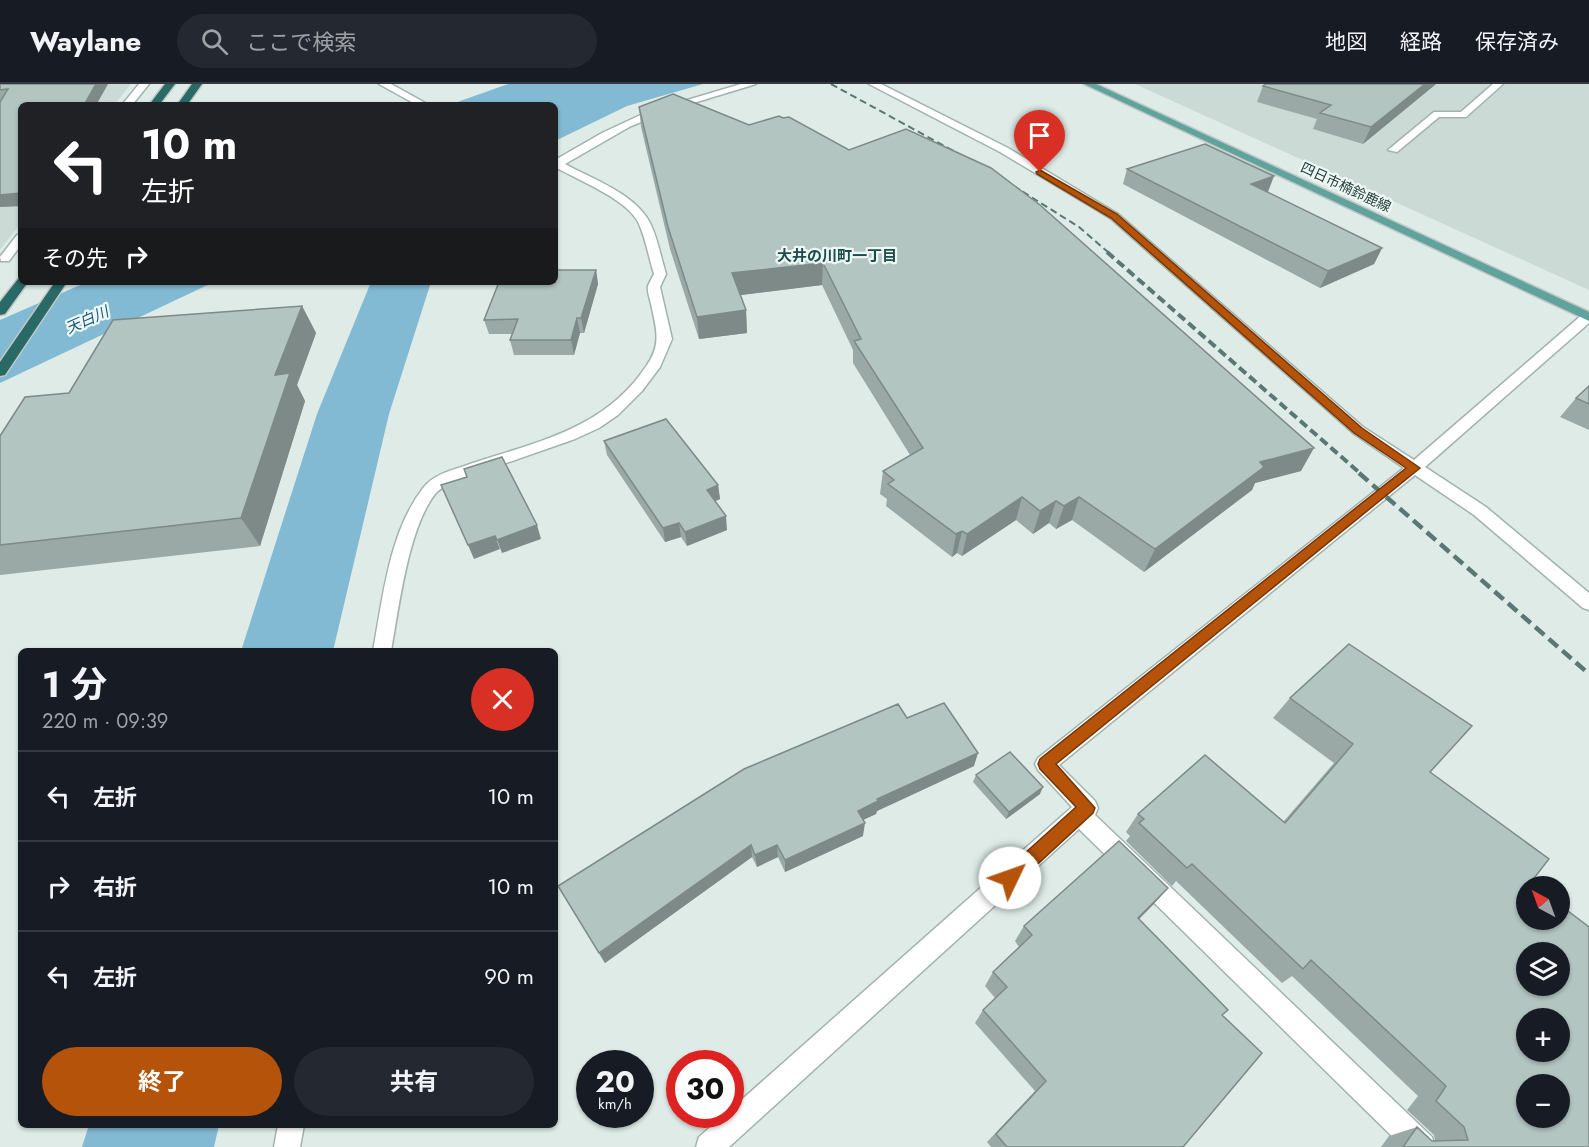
<!DOCTYPE html>
<html lang="ja">
<meta charset="utf-8">
<style>
:root{--surface:#171b24;--page:#242831;--text:#f1f3f6;--muted:#9ea1a6;--line:#363941;--accent:#b45309}
body{margin:0;font-family:Jost,"Noto Sans JP",sans-serif;background:var(--page);color:var(--text);height:100vh;display:flex;flex-direction:column;font-size:22px;white-space:nowrap}
*{box-sizing:border-box;margin:0}
p{font-size:20px;color:var(--muted)}
.icon{flex:none;width:33px;height:33px;fill:none;stroke:currentColor;stroke-width:2;stroke-linecap:round;stroke-linejoin:round}
.map{position:relative;flex:1;overflow:hidden}
.panel{position:absolute;left:18px;top:564px;width:540px;height:480px;display:flex;flex-direction:column;background:var(--surface);border-radius:9px;box-shadow:0 2px 4px #0004}
.panel>*{flex:none}
.hud{position:absolute;left:18px;top:18px;width:540px;height:183px;border-radius:9px;box-shadow:0 2px 4px #0004;background:#202124;color:#fff;overflow:hidden}
.needle{width:39px;rotate:319deg}
.controls{position:absolute;left:1516px;top:792px;display:grid;gap:12px}
.controls a{display:grid;place-items:center;width:54px;height:54px;border-radius:50%;background:var(--surface);box-shadow:0 2px 4px #0004;font-size:30px}
.speed{position:absolute;left:576px;top:966px;display:flex;gap:12px;font-size:30px;font-weight:700;text-align:center}
.speed>*{display:grid;place-content:center;width:78px;height:78px;border-radius:50%;background:var(--surface);box-shadow:0 2px 4px #0004;line-height:1}
.speed small{font-size:15px;font-weight:400}
.speed .limit{border:9px solid #d22;background:#fff;color:#111}
.pin{position:absolute;display:grid;place-items:center;width:51px;height:51px;color:#fff;margin:-62px -26px;border-radius:50% 50% 50% 0;rotate:-45deg;box-shadow:0 0 6px #0007}
.pin .icon{rotate:45deg}
.me{position:absolute;width:66px;margin:-33px;rotate:48deg;stroke-linejoin:round;filter:drop-shadow(0 0 4px #0008)}
.turn{display:flex;align-items:center;gap:21px;height:126px;padding:0 24px;font-size:27px}
.turn .icon{width:78px;height:78px;stroke-width:2.5}
.turn b{display:block;font-size:42px;line-height:51px}
.then{display:flex;align-items:center;height:57px;padding:0 24px;background:#0003;gap:12px;font-size:22px}
.round{display:grid;place-items:center;flex:none;width:63px;height:63px;border-radius:32px;background:var(--page)}
.headline{display:flex;align-items:center;justify-content:space-between;height:102px;padding:0 24px}
h1{font-size:36px;font-weight:700;line-height:45px}
.primary-button{display:flex;gap:12px;margin-top:auto;padding:12px 24px}
.primary-button a{flex:1;height:69px;border-radius:36px;background:var(--accent);color:#fff;font-size:24px;font-weight:700;line-height:69px;text-align:center}
.primary-button a+a{background:var(--page);color:var(--text)}
ul{padding:0;list-style:none}
li{display:flex;align-items:center;gap:18px;height:90px;padding:0 24px;border-top:2px solid var(--line)}
li div{flex:1}
li b{display:block;font-size:22px}
li em{font-style:normal}
header{display:flex;align-items:center;gap:36px;box-sizing:border-box;height:84px;padding:0 30px;background:var(--surface);border-bottom:2px solid var(--line)}
header strong{font-size:28px}
nav{display:flex;gap:33px;margin-inline-start:auto;font-size:21px}
.search{width:420px;height:54px;background:var(--page);display:flex;align-items:center;gap:15px;box-sizing:border-box;padding:0 21px;border-radius:33px;color:var(--muted);font-size:22px}
.map>svg:first-child{display:block}
.built{fill:#ccdad6}
.water{fill:#82bad3}
.lines{fill:none;stroke-linecap:round;stroke-linejoin:round}
.river{fill:#82bad3;fill-rule:evenodd}
.minor-casing{stroke:#a1b3af;stroke-width:3}
.major-casing{stroke:#c0c8c7;stroke-width:3}
.highway-casing{stroke:#c0c8c7;stroke-width:3}
.minor{fill:#fff;fill-rule:evenodd}
.major{fill:#60a39c;fill-rule:evenodd}
.highway{fill:#296966;fill-rule:evenodd}
.rail-far2{stroke:#597774;stroke-width:2;stroke-dasharray:7 4;stroke-linecap:butt}
.rail-far1{stroke:#597774;stroke-width:4;stroke-dasharray:9 4.5;stroke-linecap:butt}
.rail{stroke:#597774;stroke-width:4.5;stroke-dasharray:12 6;stroke-linecap:butt}
.wall{fill:#9aa9a6}
.shaded-wall{fill:#7d8a87}
.building{fill:#b3c5c1;stroke:#7d8a87;stroke-width:1.5;fill-rule:evenodd}
.route{fill:#b45309;stroke:#753606;stroke-width:1.5}
.labels{text-anchor:middle;dominant-baseline:central;stroke-width:4.5;stroke-linejoin:round;paint-order:stroke}
.far-street-label{font-size:14px;fill:#1f3b38;stroke:#eff7f4}
.far-neighbourhood-label{font-size:15px;font-weight:bold;fill:#1a4e4a;stroke:#eff7f4}
.far-water-label{font-size:15px;font-style:italic;fill:#165979;stroke:#eff7f4}
</style>
<header>
<strong>Waylane</strong>
<div class="search"><svg class="icon" aria-label="search" viewBox="0 0 24 24"><circle cx="10" cy="10" r="6"/><path d="M15 15l6 6"/></svg>ここで検索</div>
<nav><a>地図</a><a>経路</a><a>保存済み</a></nav>
</header>
<div class="map">
<svg width="1589" height="1063" viewBox="0 0 1589 1063">
<rect width="100%" height="100%" fill="#deebe7"/>
<path class="built" d="M 0,0 L 131,0 L 114,21 L 21,21 L 21,139 L 0,166 Z
M 1135,0 L 1589,0 L 1589,206 Z"/>
<path class="water" d="M 508,0 L 703,0 L 627,22 L 555,57 L 555,21 L 449,21 Z
M 87,198 L 214,198 L 0,299 L 0,236 Z"/>
<g class="lines">
<path class="river" d="M 371,198 L 431,198 L 389,330 L 333,567 L 241,567 L 317,330 Z
M 89,1041 L 219,1041 L 214,1063 L 82,1063 Z"/>
<g class="minor-casing">
<path id="minor" d="M 139,0 L 149,0 L 132,21 L 122,21 Z
M 379,0 L 391,0 L 429,21 L 417,21 Z
M 741,0 L 756,0 L 677,24 L 631,42 L 565,80 C 592,95 637,110 651,141 C 658,156 661,174 666,190 L 660,203 L 672,255 L 660,283 L 642,307 L 618,331 L 599,344 L 575,355 L 455,397 C 448,401 440,404 435,410 C 408,445 399,523 391,567 L 373,567 C 383,514 389,447 424,403 C 435,389 457,385 473,379 C 540,357 606,344 647,281 C 662,259 656,244 651,220 C 650,215 647,207 648,202 C 649,199 652,194 654,190 C 649,174 646,156 639,140 C 629,116 578,96 555,83 L 555,76 L 602,49 L 647,28 Z
M 869,0 L 881,0 L 1008,64 L 1118,130 L 1363,343 L 1414,376 L 1583,230 L 1589,229 L 1589,239 L 1425,383 L 1486,423 L 1589,509 L 1589,526 L 1583,524 L 1474,431 L 1415,391 L 1059,681 L 1095,717 L 1098,724 L 1095,731 L 1432,1053 L 1435,1063 L 1403,1063 L 1079,745 L 729,1063 L 696,1063 L 699,1053 L 725,1030 L 730,1030 L 730,1026 L 1072,723 L 1038,686 L 1035,680 L 1038,674 L 1404,384 L 1353,349 L 1110,134 L 1000,68 Z
M 1493,0 L 1503,0 L 1466,33 L 1439,33 L 1397,68 L 1388,66 L 1434,28 L 1461,28 Z
M 21,150 L 21,161 L 9,177 L 1,177 L 0,173 L 17,151 Z
M 278,1041 L 304,1041 L 300,1063 L 274,1063 Z"/>
</g>
<g class="major-casing">
<path id="major" d="M 1084,0 L 1096,0 L 1589,228 L 1589,237 Z"/>
</g>
<g class="highway-casing">
<path id="highway" d="M 165,0 L 175,0 L 159,21 L 149,21 Z
M 192,0 L 202,0 L 187,21 L 177,21 Z
M 18,195 L 28,198 L 5,230 L 0,231 L 0,218 Z
M 55,198 L 67,198 L 5,291 L 0,292 L 0,278 Z"/>
</g>
<use href="#minor" class="minor"/>
<use href="#major" class="major"/>
<use href="#highway" class="highway"/>
<path class="rail-far2" d="M 831,0 L 981,82
M 1004,96 L 1079,143 L 1109,169"/>
<path class="rail-far1" d="M 1107,168 L 1361,390"/>
<path class="rail" d="M 1359,389 L 1589,590"/>
</g>
<path class="wall" d="M 0,0 L 108,0 L 96,21 L 21,21 L 21,122 L 0,123 Z
M 1266,0 L 1436,0 L 1363,60 L 1313,45 L 1317,35 L 1257,18 L 1263,2 Z
M 639,23 L 1301,387 L 1255,399 L 1252,406 L 1144,488 L 1072,436 L 1056,445 L 1049,439 L 1033,450 L 1016,436 L 962,472 L 957,469 L 952,473 L 886,422 L 887,415 L 880,410 L 883,387 L 910,371 L 853,279 L 853,266 L 822,201 L 740,211 L 746,226 L 747,249 L 699,255 L 670,165 L 641,43 Z
M 1127,85 L 1268,108 L 1267,108 L 1382,164 L 1374,180 L 1320,204 L 1123,100 Z
M 596,186 L 598,200 L 584,249 L 580,249 L 574,271 L 514,271 L 510,256 L 512,250 L 489,250 L 484,236 Z
M 302,222 L 316,249 L 297,301 L 305,317 L 260,462 L 0,491 L 0,352 L 69,309 Z
M 1589,302 L 1589,346 L 1560,333 L 1576,314 Z
M 604,357 L 718,401 L 720,415 L 715,417 L 727,446 L 687,462 L 681,453 L 665,458 L 607,371 Z
M 1290,614 L 1430,688 L 1531,798 L 1589,1063 L 1381,1063 L 1389,1052 L 1417,1043 L 1432,1057 L 1435,1057 L 1434,1051 L 1407,1026 L 1418,1012 L 1292,892 L 1282,899 L 1176,797 L 1172,802 L 1126,757 L 1130,752 L 1126,748 L 1138,730 L 1284,737 L 1334,679 L 1273,634 Z
M 907,634 L 974,682 L 877,727 L 876,730 L 863,736 L 863,752 L 785,788 L 778,773 L 757,783 L 752,773 L 605,879 L 558,802 Z
M 976,691 L 1040,710 L 1006,735 L 973,698 Z
M 1168,804 L 1139,835 L 1222,931 L 1183,1063 L 991,1063 L 987,1058 L 1035,1007 L 975,939 L 983,926 L 995,914 L 985,902 L 993,888 L 1019,863 L 1015,857 L 1024,842 Z"/>
<path class="shaded-wall" d="M 96,0 L 108,0 L 96,21 L 84,21 Z
M 1425,0 L 1436,0 L 1363,60 L 1371,43 Z
M 1274,92 L 1268,108 L 1245,116 L 1251,100 Z
M 21,109 L 21,122 L 0,123 L 0,111 Z
M 1382,164 L 1374,180 L 1320,204 L 1328,187 Z
M 823,179 L 822,201 L 733,212 L 732,189 Z
M 596,186 L 598,200 L 584,249 L 581,234 Z
M 302,222 L 316,249 L 297,301 L 305,317 L 260,462 L 241,434 L 275,291 Z
M 746,226 L 747,249 L 699,255 L 697,233 Z
M 577,234 L 580,249 L 574,271 L 571,256 Z
M 1314,364 L 1301,387 L 1255,399 L 1252,406 L 1144,488 L 1155,465 L 1260,378 Z
M 718,401 L 720,415 L 709,420 L 707,406 Z
M 1022,413 L 1016,436 L 962,472 L 967,450 Z
M 1079,413 L 1072,436 L 1056,445 L 1064,422 Z
M 1056,417 L 1049,439 L 1033,450 L 1040,427 Z
M 726,432 L 727,446 L 687,462 L 685,448 Z
M 679,439 L 681,453 L 665,458 L 663,444 Z
M 537,441 L 541,455 L 502,469 L 497,456 Z
M 962,447 L 957,469 L 952,473 L 956,450 Z
M 495,452 L 500,465 L 474,475 L 468,461 Z
M 978,669 L 974,682 L 877,727 L 876,730 L 856,739 L 858,727 L 877,715 Z
M 1043,703 L 1040,710 L 1006,735 L 1009,728 Z
M 865,739 L 863,752 L 785,788 L 785,776 Z
M 751,761 L 752,773 L 605,879 L 599,869 Z
M 777,761 L 778,773 L 757,783 L 755,771 Z
M 1168,804 L 1153,821 L 1124,850 L 1138,834 Z"/>
<path class="building" d="M 0,0 L 96,0 L 84,21 L 21,21 L 21,109 L 0,111 L 0,18 L 8,5 L 0,6 Z
M 1266,0 L 1425,0 L 1371,43 L 1320,29 L 1331,21 L 1263,2 Z
M 673,10 L 749,41 L 779,32 L 783,34 L 789,33 L 849,66 L 906,45 L 991,84 L 1040,121 L 1314,364 L 1260,378 L 1264,383 L 1155,465 L 1079,413 L 1064,422 L 1056,417 L 1040,427 L 1022,413 L 967,450 L 962,447 L 956,450 L 888,400 L 894,396 L 883,387 L 923,364 L 854,257 L 861,255 L 823,179 L 732,189 L 746,226 L 697,233 L 668,143 L 639,23 Z
M 1205,60 L 1274,92 L 1251,100 L 1382,164 L 1328,187 L 1127,85 Z
M 555,186 L 596,186 L 581,234 L 577,234 L 571,256 L 510,256 L 518,235 L 484,236 L 499,198 L 555,198 Z
M 302,222 L 275,291 L 290,289 L 241,434 L 0,461 L 0,352 L 25,313 L 69,309 L 113,236 Z
M 1589,302 L 1589,320 L 1576,314 Z
M 666,335 L 718,401 L 707,406 L 726,432 L 685,448 L 679,439 L 663,444 L 604,357 Z
M 502,373 L 537,441 L 497,456 L 495,452 L 468,461 L 441,401 L 467,393 L 464,385 Z
M 1349,560 L 1472,642 L 1430,688 L 1549,775 L 1531,798 L 1536,802 L 1527,802 L 1527,836 L 1560,836 L 1560,821 L 1589,843 L 1589,1063 L 1403,1063 L 1417,1043 L 1432,1057 L 1468,1056 L 1464,1043 L 1436,1017 L 1446,1002 L 1311,876 L 1303,885 L 1192,780 L 1187,784 L 1139,739 L 1144,735 L 1138,730 L 1205,671 L 1285,739 L 1353,660 L 1290,614 ZM 1527,868 L 1560,868 L 1560,902 L 1527,902 ZM 1527,934 L 1560,934 L 1560,968 L 1527,968 ZM 1527,1000 L 1560,1000 L 1560,1034 L 1527,1034 Z
M 944,619 L 978,669 L 877,715 L 878,717 L 858,727 L 865,739 L 785,776 L 777,761 L 755,771 L 751,761 L 599,869 L 558,802 L 744,685 L 898,620 L 907,634 Z
M 1010,668 L 1043,703 L 1009,728 L 976,691 Z
M 1119,757 L 1168,804 L 1138,834 L 1228,926 L 1222,931 L 1262,969 L 1183,1063 L 1007,1063 L 996,1050 L 1046,997 L 983,926 L 1007,903 L 993,888 L 1032,851 L 1024,842 Z"/>
<path class="route" d="M 1040,86 L 1117,130 L 1362,344 L 1420,384 L 1056,680 L 1095,724 L 1093,729 L 1016,800 L 1010,802 L 1004,800 L 1001,794 L 1004,788 L 1076,723 L 1040,685 L 1038,680 L 1040,675 L 1406,384 L 1354,349 L 1111,134 L 1037,90 L 1036,88 Z"/>
<g class="labels">
<g class="far-street-label">
<text transform="translate(1346 103) rotate(25)">四日市楠鈴鹿線</text>
</g>
<g class="far-neighbourhood-label">
<text x="837" y="172">大井の川町一丁目</text>
</g>
<g class="far-water-label">
<text transform="translate(87 236) rotate(-24)">天白川</text>
</g>
</g>
</svg>
<div class="controls">
<a><svg class="needle" viewBox="-14 -14 28 28"><path d="M0-13l5 13h-10z" fill="#e53935"/><path d="M0 13l5-13h-10z" fill="#9ea1a6"/></svg></a>
<a><svg class="icon" aria-label="layers" viewBox="0 0 24 24"><path d="M12 4l9 5-9 5-9-5zM3 14l9 5 9-5"/></svg></a>
<a>+</a>
<a>−</a>
</div>
<div class="speed"><div>20<small>km/h</small></div><div class="limit">30</div></div>
<div class="pin" style="left:1040px;top:88px;background:#d93025"><svg class="icon" aria-label="arrive" viewBox="0 0 24 24"><path d="M6 21V4h12l-3 4 3 4H6"/></svg></div>
<svg class="me" style="left:1010px;top:794px" viewBox="-20 -20 40 40"><circle r="19" fill="#fff"/><path d="M0-13L10 11 0 6-10 11z" fill="#b45309"/></svg>
<div class="hud">
<div class="turn"><svg class="icon" aria-label="left" viewBox="0 0 24 24"><path d="M17 20v-9H6M10 6l-5 5 5 5"/></svg><div><b>10 m</b>左折</div></div>
<div class="then">その先<svg class="icon" aria-label="right" viewBox="0 0 24 24"><path d="M7 20v-9h11M14 6l5 5-5 5"/></svg></div>
</div>
<section class="panel">
<div class="headline"><div><h1>1 分</h1><p>220 m · 09:39</p></div><a class="round" style="background:#d93025;color:#fff"><svg class="icon" aria-label="close" viewBox="0 0 24 24"><path d="M6 6l12 12M18 6L6 18"/></svg></a></div>
<ul>
<li><svg class="icon" aria-label="left" viewBox="0 0 24 24"><path d="M17 20v-9H6M10 6l-5 5 5 5"/></svg><div><b>左折</b></div><em>10 m</em></li>
<li><svg class="icon" aria-label="right" viewBox="0 0 24 24"><path d="M7 20v-9h11M14 6l5 5-5 5"/></svg><div><b>右折</b></div><em>10 m</em></li>
<li><svg class="icon" aria-label="left" viewBox="0 0 24 24"><path d="M17 20v-9H6M10 6l-5 5 5 5"/></svg><div><b>左折</b></div><em>90 m</em></li>
</ul>
<div class="primary-button"><a>終了</a><a>共有</a></div>
</section>
</div>
